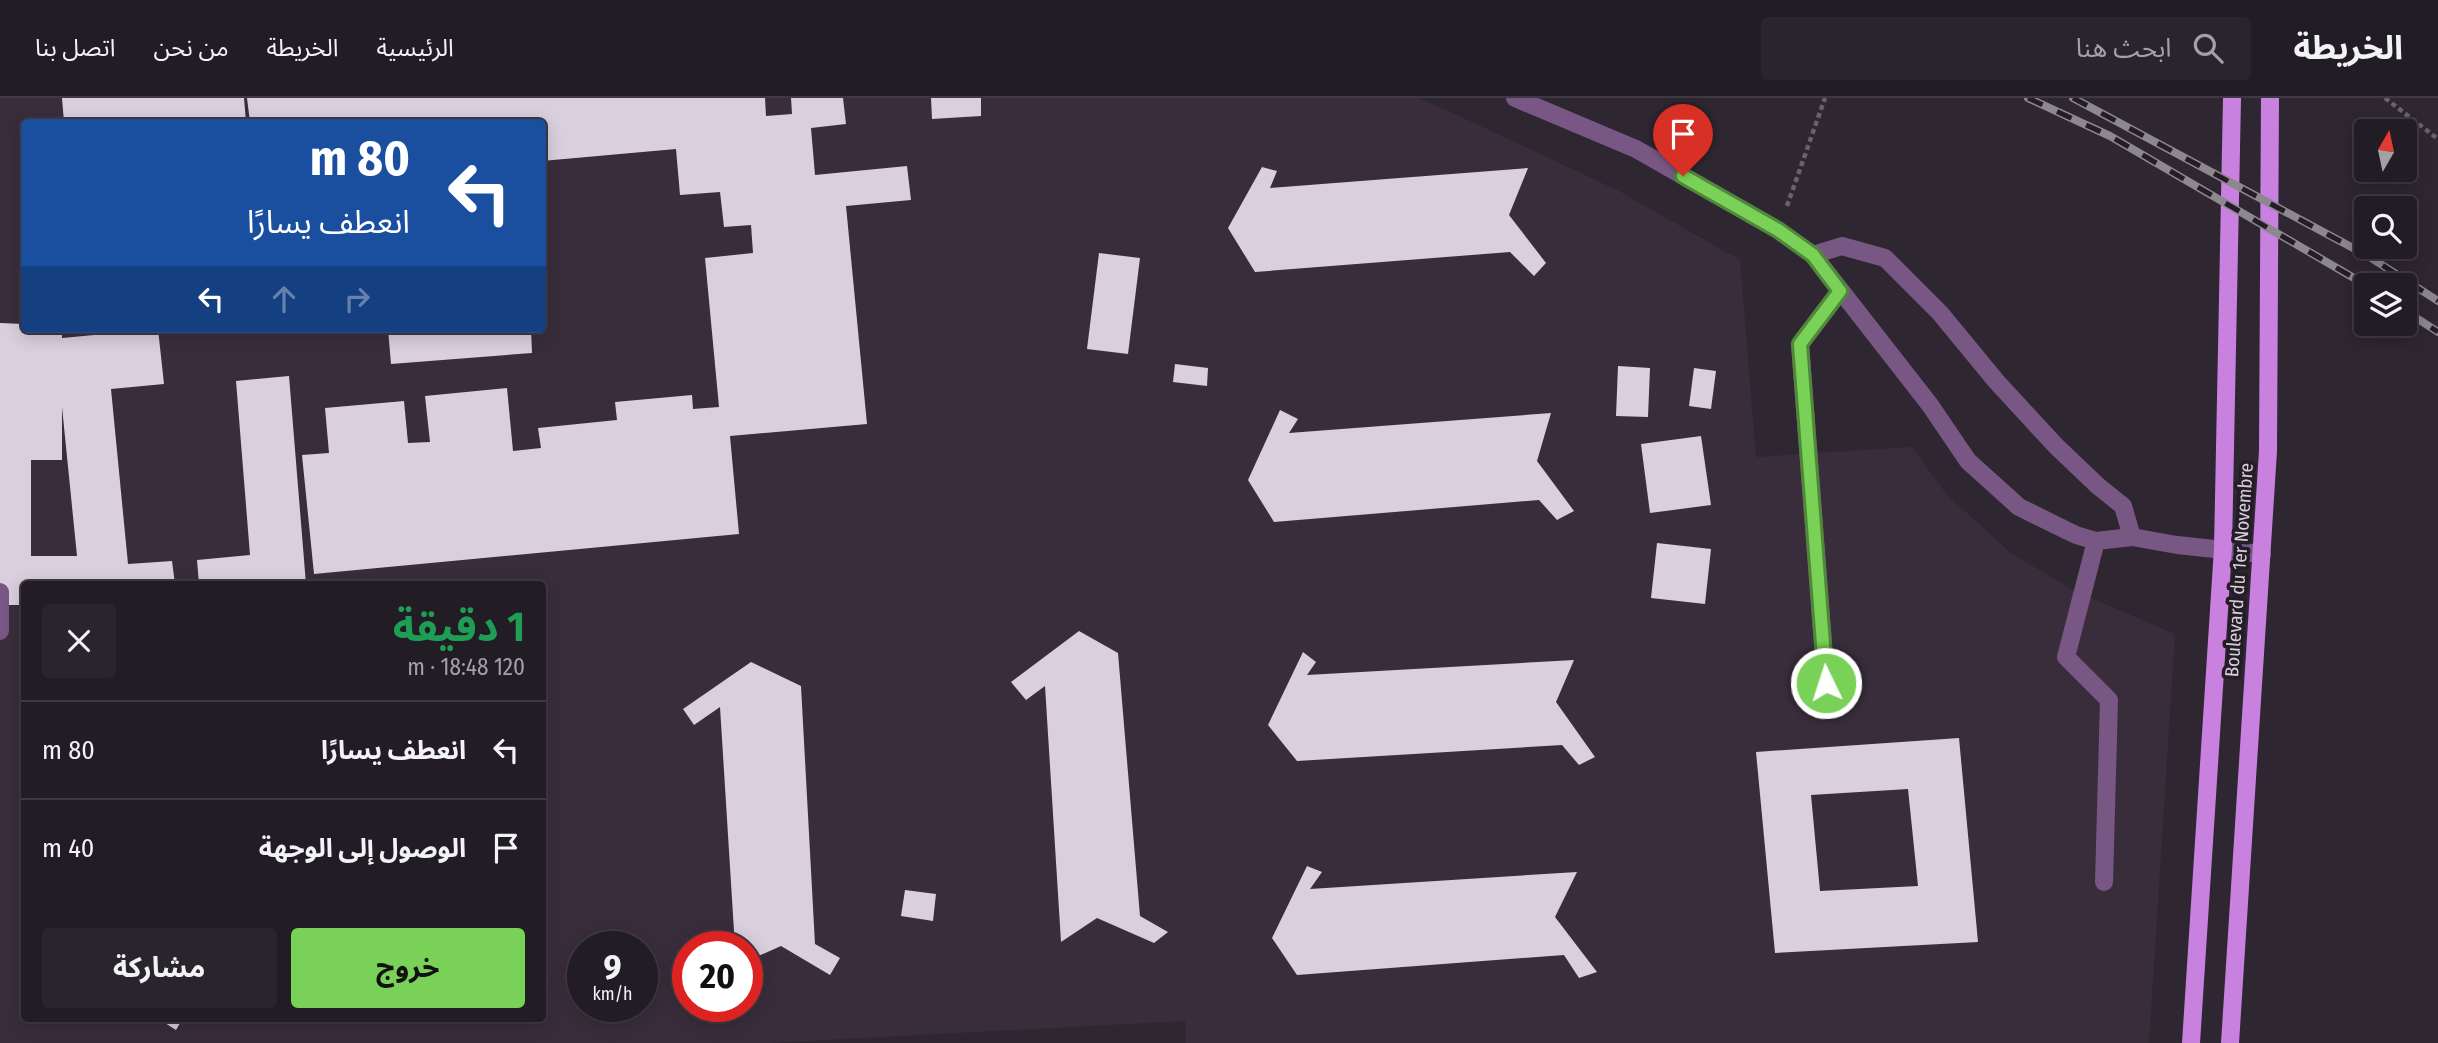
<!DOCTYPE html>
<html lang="ar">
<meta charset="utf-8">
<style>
:root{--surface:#221c24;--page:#2a252c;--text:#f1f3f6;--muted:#a2a1a6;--line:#3f3a41;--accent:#79d157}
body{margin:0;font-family:"Fira Sans Condensed","Noto Sans Arabic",sans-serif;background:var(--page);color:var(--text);direction:rtl;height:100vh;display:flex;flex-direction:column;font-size:26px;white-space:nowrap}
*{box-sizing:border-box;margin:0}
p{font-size:23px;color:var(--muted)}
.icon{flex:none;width:38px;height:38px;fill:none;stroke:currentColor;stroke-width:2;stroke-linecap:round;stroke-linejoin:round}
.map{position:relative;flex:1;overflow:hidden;direction:ltr}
.panel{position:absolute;left:21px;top:483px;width:525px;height:441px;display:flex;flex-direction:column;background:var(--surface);border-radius:7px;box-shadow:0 4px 18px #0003,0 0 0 2px var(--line);direction:rtl}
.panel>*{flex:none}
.guide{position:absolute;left:21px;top:21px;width:525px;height:214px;border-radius:7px;box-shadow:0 4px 18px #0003,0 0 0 2px var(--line);direction:rtl;background:#1a4fa0;color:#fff;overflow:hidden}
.needle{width:46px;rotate:9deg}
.tools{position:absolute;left:2354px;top:21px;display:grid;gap:14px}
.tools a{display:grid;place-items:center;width:63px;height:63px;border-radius:7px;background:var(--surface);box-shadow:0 4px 18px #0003,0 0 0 2px var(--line);font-size:35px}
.speed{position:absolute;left:567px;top:833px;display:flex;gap:14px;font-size:35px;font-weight:700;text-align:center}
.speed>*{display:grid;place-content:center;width:91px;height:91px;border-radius:50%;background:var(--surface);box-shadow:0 4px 18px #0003,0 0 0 2px var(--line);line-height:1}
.speed small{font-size:18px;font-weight:400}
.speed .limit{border:10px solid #d22;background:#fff;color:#111}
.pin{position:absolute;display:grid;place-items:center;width:60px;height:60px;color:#fff;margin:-72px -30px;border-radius:50% 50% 50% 0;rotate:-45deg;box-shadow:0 0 7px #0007}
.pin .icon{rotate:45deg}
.me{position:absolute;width:77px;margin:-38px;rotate:356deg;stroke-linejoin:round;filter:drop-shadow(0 0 5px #0008)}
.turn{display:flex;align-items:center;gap:24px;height:147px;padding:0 21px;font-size:32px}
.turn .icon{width:91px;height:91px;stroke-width:2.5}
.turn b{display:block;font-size:49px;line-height:60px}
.lanes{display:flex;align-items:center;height:66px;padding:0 21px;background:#0003;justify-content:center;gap:35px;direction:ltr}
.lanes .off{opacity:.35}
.round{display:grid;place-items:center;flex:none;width:74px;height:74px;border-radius:7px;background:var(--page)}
.headline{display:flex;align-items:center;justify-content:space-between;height:119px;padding:0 21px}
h1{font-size:42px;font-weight:700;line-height:52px;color:#1e9e55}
.cta{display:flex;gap:14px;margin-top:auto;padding:14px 21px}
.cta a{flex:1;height:80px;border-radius:7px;background:var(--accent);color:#111;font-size:28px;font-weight:700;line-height:80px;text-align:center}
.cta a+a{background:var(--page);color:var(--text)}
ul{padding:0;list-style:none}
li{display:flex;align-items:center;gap:21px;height:98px;padding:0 21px;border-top:2px solid var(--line)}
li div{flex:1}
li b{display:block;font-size:26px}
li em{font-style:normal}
header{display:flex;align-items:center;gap:42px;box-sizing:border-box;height:98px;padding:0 35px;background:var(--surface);border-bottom:2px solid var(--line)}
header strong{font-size:33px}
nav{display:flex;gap:38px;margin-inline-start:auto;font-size:24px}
.search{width:490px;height:63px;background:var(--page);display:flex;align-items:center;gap:18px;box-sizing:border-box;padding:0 24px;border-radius:7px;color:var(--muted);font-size:26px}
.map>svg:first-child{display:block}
.built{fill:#392d3c;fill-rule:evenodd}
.building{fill:#d9cfdd;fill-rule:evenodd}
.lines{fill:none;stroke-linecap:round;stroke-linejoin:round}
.path{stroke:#69626b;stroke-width:4.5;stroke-dasharray:5 3.5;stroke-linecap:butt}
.minor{stroke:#795784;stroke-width:18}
.major{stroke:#c981e0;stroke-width:18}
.rail-casing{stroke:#8d878f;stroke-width:8}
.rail{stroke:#241c26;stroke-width:5;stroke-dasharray:16;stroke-linecap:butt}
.route-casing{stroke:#4f8839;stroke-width:18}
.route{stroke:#79d157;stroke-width:12}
.labels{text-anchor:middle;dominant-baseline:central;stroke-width:7;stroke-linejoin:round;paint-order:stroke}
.street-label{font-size:19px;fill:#d6d1d8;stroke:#241c26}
</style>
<header>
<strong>الخريطة</strong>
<div class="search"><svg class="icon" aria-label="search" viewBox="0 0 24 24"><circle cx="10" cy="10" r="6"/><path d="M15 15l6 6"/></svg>ابحث هنا</div>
<nav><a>الرئيسية</a><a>الخريطة</a><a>من نحن</a><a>اتصل بنا</a></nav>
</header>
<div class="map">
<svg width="2438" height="945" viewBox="0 0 2438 945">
<rect width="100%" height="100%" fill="#2e2630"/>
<path class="built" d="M 0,0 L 1418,0 L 1453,15 L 1619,93 L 1740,162 L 1756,359 L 1912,349 L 1947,397 L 2011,455 L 2073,492 L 2175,536 L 2149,945 L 1186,945 L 1185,923 L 769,945 L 0,945 ZM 24,24 L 542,24 L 542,231 L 24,231 ZM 24,486 L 542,486 L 542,920 L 24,920 ZM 583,849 L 642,849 L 642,908 L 583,908 ZM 688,849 L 747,849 L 747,908 L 688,908 Z"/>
<path class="building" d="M 62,0 L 244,0 L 246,24 L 64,24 Z
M 247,0 L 765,0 L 766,18 L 792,16 L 791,0 L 843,0 L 846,26 L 811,30 L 815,77 L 907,68 L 911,102 L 846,108 L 867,326 L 730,338 L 739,436 L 314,476 L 302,357 L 329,355 L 325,310 L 404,303 L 408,345 L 430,344 L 425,298 L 507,290 L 513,353 L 541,350 L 538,330 L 617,322 L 615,304 L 692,297 L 693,311 L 719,309 L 705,160 L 753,155 L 751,127 L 724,129 L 720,94 L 680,97 L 676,51 L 542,63 L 542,24 L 518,24 L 518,22 L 493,24 L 250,24 Z
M 931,0 L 981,0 L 981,18 L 932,21 Z
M 1262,69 L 1277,73 L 1270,90 L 1528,70 L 1509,117 L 1546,165 L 1534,178 L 1510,154 L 1255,174 L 1228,130 Z
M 1099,155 L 1140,160 L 1128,256 L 1087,251 Z
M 0,225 L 24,226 L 24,231 L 62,231 L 62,240 L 158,231 L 164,286 L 111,291 L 128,466 L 172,463 L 175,486 L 24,486 L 24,507 L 0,507 ZM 62,309 L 77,458 L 31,458 L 31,362 L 62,362 Z
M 388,231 L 531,231 L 532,255 L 391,266 Z
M 1175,266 L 1208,270 L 1207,288 L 1173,284 Z
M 1618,268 L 1650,270 L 1648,319 L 1616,318 Z
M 1694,270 L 1716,273 L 1711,311 L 1689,308 Z
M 289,278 L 306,486 L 199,486 L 197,462 L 250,457 L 236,283 Z
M 1280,312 L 1298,321 L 1289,335 L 1551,315 L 1537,363 L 1574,413 L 1557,422 L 1539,402 L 1274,424 L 1248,382 Z
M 1701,338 L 1711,407 L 1650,415 L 1641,346 Z
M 1657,445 L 1711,451 L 1705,506 L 1651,500 Z
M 1079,533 L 1118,555 L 1140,818 L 1168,834 L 1154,845 L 1097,820 L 1061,844 L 1045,588 L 1026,602 L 1011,584 Z
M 1303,554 L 1316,564 L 1307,577 L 1574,562 L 1556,604 L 1595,659 L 1579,667 L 1562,647 L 1297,663 L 1268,627 Z
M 751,564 L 801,588 L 815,846 L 840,860 L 830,877 L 781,848 L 747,863 L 747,849 L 735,849 L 720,609 L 694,627 L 683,611 Z
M 1959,640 L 1978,844 L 1775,855 L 1756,654 ZM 1908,691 L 1918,788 L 1820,793 L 1811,697 Z
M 1307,768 L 1322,774 L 1310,791 L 1577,774 L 1555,819 L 1597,874 L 1579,880 L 1564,857 L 1297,877 L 1272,840 Z
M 905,792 L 936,796 L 933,823 L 901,818 Z
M 157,920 L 183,920 L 176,932 Z"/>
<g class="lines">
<path class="path" d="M 2385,0 L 2438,41
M 1787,108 L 1825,0"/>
<path class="minor" d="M 1515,0 L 1636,51 L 1778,132 L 1813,157 L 1930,307 L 1968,363 L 2019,409 L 2076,437 L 2096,443 L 2132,439 L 2177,447 L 2262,456
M 1813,157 L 1842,148 L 1885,160 L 1940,215 L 1996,283 L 2056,348 L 2098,388 L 2123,408 L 2132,439
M 2096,443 L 2066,559 L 2109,602 L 2104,784
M 0,494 L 0,533
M 1826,585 L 1800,246 L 1840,193"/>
<path class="major" d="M 2191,945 L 2223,450 L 2232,0
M 2230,945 L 2268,353 L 2270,0"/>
<g class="rail-casing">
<path id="rail" d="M 2028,0 L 2110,38 L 2366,187
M 2073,0 L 2368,158 L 2438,203
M 2404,212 L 2438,234"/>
</g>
<use href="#rail" class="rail"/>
</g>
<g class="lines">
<g class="route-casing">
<path id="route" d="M 1683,78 L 1778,132 L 1813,157 L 1840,193 L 1800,246 L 1826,585"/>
</g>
<use href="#route" class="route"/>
</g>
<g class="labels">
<g class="street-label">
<text transform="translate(2239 472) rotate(-86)">Boulevard du 1er Novembre</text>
</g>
</g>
</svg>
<div class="tools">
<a><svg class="needle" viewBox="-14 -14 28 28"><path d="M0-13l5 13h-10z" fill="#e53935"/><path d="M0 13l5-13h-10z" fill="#a2a1a6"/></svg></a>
<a><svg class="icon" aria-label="search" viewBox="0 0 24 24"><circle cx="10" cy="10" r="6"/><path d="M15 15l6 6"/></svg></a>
<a><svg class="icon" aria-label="layers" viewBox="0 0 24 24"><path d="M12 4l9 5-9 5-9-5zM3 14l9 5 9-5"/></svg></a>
</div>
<div class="speed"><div>9<small>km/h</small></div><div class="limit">20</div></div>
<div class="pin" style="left:1683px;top:78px;background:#d93025"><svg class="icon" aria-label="arrive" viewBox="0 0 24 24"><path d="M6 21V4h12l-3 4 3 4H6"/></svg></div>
<svg class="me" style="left:1826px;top:585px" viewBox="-20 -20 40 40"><circle r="17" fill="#79d157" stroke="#fff" stroke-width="3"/><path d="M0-11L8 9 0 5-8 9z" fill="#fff"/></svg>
<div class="guide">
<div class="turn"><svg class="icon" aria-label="left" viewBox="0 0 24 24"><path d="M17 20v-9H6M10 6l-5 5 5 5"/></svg><div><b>80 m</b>انعطف يسارًا</div></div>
<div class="lanes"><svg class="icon" aria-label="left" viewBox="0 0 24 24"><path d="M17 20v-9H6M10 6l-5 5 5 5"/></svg><svg class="icon off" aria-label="ahead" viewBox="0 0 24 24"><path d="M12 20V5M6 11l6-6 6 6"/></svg><svg class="icon off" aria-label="right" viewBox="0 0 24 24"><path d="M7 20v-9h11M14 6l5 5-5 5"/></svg></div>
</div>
<section class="panel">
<div class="headline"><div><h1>1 دقيقة</h1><p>120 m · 18:48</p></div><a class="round"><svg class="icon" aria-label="close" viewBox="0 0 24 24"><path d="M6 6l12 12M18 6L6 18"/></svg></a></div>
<ul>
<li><svg class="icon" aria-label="left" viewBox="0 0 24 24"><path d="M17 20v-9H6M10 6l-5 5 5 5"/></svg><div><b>انعطف يسارًا</b></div><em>80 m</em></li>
<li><svg class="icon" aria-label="arrive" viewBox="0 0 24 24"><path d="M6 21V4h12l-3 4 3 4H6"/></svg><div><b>الوصول إلى الوجهة</b></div><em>40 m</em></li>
</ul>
<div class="cta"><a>خروج</a><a>مشاركة</a></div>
</section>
</div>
